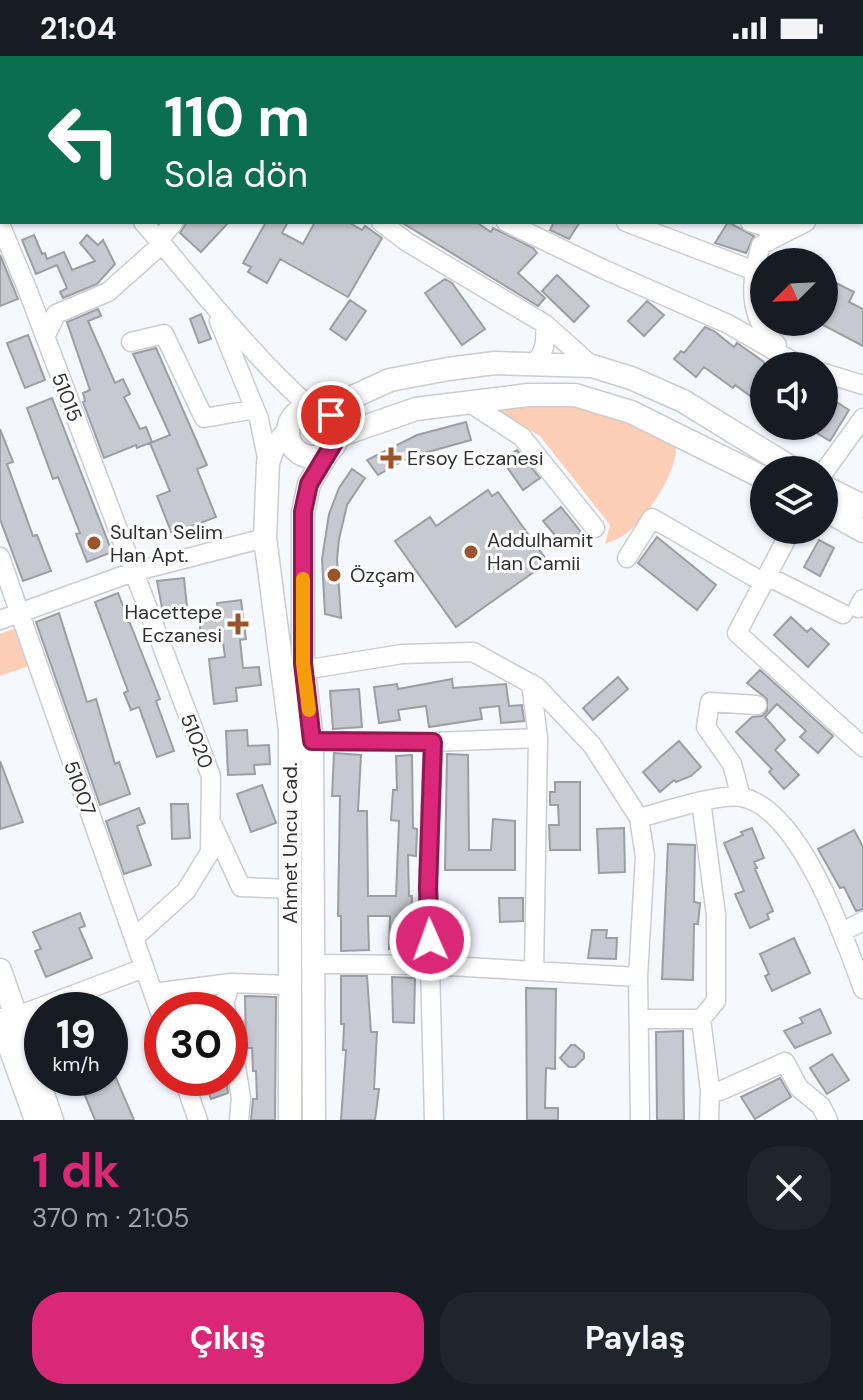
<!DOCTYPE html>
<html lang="tr">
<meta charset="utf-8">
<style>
:root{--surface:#171b24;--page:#20242c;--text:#f1f3f6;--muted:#9ea1a6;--accent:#db2777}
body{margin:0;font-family:"DM Sans",sans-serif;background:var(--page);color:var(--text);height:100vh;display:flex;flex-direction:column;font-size:30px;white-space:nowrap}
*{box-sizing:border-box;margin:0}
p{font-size:26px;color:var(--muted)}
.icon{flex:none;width:44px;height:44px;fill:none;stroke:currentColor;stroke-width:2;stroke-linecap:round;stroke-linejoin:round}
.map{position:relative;height:1064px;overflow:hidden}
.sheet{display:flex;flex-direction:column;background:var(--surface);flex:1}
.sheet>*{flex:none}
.guide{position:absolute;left:0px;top:0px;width:864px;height:168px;box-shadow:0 2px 6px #0004;background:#0b6e4f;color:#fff;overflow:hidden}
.needle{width:52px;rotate:246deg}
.buttons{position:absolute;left:750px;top:192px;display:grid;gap:16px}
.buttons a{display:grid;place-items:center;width:88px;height:88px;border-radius:50%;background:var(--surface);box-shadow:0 2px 6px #0004;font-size:40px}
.speed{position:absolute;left:24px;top:936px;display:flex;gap:16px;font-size:40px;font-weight:700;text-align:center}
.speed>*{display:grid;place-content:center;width:104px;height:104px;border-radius:50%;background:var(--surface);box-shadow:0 2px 6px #0004;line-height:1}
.speed small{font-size:20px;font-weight:400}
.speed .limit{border:12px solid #d22;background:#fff;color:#111}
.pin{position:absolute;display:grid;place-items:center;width:68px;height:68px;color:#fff;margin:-34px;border:4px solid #fff;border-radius:50%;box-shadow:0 2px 8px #0007}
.me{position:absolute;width:88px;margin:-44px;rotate:358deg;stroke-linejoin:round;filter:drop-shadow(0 0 6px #0008)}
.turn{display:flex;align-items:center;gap:28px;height:168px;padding:0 32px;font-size:36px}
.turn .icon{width:104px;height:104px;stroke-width:2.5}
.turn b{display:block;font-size:56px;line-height:68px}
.round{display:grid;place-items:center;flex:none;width:84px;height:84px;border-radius:32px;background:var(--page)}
.head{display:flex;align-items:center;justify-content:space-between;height:136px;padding:0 32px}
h1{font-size:48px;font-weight:700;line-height:60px;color:var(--accent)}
.cta{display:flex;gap:16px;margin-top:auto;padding:16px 32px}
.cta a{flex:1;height:92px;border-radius:32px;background:var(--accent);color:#fff;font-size:32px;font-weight:700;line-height:92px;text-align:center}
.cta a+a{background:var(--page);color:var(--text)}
.status{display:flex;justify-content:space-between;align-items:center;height:56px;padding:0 40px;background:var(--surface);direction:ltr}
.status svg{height:22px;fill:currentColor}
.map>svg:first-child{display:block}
.green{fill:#fcceb5}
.building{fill:#c7c9d0;stroke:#9c9ea4;stroke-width:2}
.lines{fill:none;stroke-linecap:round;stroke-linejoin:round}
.minor-casing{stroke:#cbccd3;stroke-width:21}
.major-casing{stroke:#cbccd3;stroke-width:25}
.minor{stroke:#fff;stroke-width:18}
.major{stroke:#fff;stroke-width:22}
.route-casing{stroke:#8e194d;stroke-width:20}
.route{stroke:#db2777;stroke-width:14}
.slow{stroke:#f59e0b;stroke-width:14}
.poi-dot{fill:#9b552b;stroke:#fff;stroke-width:3}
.labels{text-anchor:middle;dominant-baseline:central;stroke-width:6;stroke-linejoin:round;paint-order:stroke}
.street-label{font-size:20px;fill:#2f3032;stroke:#fff}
.poi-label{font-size:20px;fill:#2f3032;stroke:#fff;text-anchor:start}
</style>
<div class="status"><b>21:04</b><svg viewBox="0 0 49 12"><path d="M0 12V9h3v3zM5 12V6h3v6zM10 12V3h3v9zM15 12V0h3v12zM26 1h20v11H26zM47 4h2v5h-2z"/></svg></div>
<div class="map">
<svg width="863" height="1064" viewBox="0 0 863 1064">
<rect width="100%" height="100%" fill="#f6f8ff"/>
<path class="green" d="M 506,349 L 573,349 L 619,361 L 676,390 C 678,415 647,461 627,477 C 621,482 612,485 605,488 L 610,469 L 540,380 L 501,357 Z
M 13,573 L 18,574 L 32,609 L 0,620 L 0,578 Z"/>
<path class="building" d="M 187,166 L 229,166 L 201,196 L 180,177 Z
M 266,166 L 288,166 L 282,177 L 303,188 L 315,166 L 348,166 L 362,174 L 365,170 L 382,182 L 348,241 L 280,203 L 267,227 L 248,216 L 251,211 L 243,207 Z
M 401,166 L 476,166 L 491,176 L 493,172 L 533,192 L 537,197 L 518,217 L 545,242 L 538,250 Z
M 554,166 L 580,166 L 569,183 L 550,174 Z
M 728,166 L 754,180 L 746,197 L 715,187 Z
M 34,179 L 42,198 L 45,197 L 47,203 L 64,196 L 72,214 L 95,205 L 80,187 L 87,179 L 98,189 L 103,184 L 115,208 L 97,228 L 63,242 L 60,236 L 67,232 L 57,209 L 36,218 L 22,184 Z
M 0,199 L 18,243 L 0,250 Z
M 557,219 L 589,250 L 574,266 L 542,235 Z
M 824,221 L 854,236 L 849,246 L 863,253 L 863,290 L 821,268 L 824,266 Z
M 445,223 L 452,227 L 485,273 L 462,289 L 425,237 Z
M 350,244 L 366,255 L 346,284 L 330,273 Z
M 647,245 L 664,259 L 644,280 L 628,265 Z
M 98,253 L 101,260 L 88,265 L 115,327 L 123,323 L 130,338 L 124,341 L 140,373 L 146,371 L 152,386 L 137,392 L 136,389 L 104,402 L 83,346 L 85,345 L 83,337 L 90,334 L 67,266 Z
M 201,258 L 211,283 L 199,287 L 190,263 Z
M 705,271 L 714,275 L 734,291 L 737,287 L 764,306 L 764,350 L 735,329 L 733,332 L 704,311 L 696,321 L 674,303 L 681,295 L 684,297 Z
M 28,279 L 45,324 L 25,332 L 7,287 Z
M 156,292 L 207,409 L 197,413 L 216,461 L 172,478 L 157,440 L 170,435 L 150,387 L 170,379 L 133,298 Z
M 824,338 L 849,354 L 830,385 L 805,370 L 824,370 Z
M 52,342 L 112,496 L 87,506 L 76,478 L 80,477 L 58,421 L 53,423 L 27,352 Z
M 466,366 L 471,384 L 410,401 L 378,419 L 367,404 L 417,379 Z
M 0,373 L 13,406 L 7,408 L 33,480 L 37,479 L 51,515 L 23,525 L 0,463 Z
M 517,394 L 540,422 L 523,434 L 502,404 Z
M 352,413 L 365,422 L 347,449 L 339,483 L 337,503 L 341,562 L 325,558 L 322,503 L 329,458 L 339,432 Z
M 488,434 L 492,440 L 498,436 L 548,506 L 456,571 L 395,485 L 430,461 L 436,470 Z
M 561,451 L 581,476 L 564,490 L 543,465 Z
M 657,481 L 716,529 L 697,554 L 638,507 Z
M 819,484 L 834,492 L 820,520 L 804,511 Z
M 184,522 L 188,560 L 164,563 L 157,525 Z
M 118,537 L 160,643 L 156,645 L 174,695 L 157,701 L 139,651 L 131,654 L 124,637 L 128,635 L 95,546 Z
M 241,544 L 246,583 L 240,584 L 243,612 L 259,611 L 261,629 L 236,632 L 237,645 L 214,648 L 209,603 L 225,601 L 222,579 L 201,581 L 199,561 L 219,559 L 217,547 Z
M 59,557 L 87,646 L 96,643 L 115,708 L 119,706 L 130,738 L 100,749 L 36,566 Z
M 791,561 L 807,576 L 811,572 L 829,588 L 808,611 L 774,579 Z
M 760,614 L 833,680 L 818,697 L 800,681 L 806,675 L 777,648 L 765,661 L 785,684 L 775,694 L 799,719 L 784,733 L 769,716 L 772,713 L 736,676 L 752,661 L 762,660 L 767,655 L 767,643 L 747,627 Z
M 618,621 L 628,633 L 593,664 L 583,652 Z
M 452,623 L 453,632 L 506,628 L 509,650 L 522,649 L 524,665 L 501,667 L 499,650 L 480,652 L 482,663 L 429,671 L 426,650 L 398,654 L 400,664 L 379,667 L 374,631 L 397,628 L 398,633 Z
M 359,633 L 362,671 L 333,673 L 330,635 Z
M 247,674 L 248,690 L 269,689 L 270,708 L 254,709 L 255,718 L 228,719 L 226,675 Z
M 679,685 L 701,711 L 691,720 L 676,726 L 674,724 L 660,736 L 643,716 Z
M 334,697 L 361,699 L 358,755 L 367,755 L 368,840 L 396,840 L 399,765 L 391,764 L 393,734 L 397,734 L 396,700 L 412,699 L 413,772 L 417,773 L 416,800 L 408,799 L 409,840 L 412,840 L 411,893 L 389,893 L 390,860 L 368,860 L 369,894 L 341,895 L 341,860 L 338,860 L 340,740 L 332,740 Z
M 447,698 L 468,699 L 469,794 L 491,794 L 493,763 L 515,765 L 515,814 L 445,814 Z
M 0,705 L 23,766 L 0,773 Z
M 555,726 L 580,726 L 580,794 L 550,794 L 549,769 L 559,769 L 558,749 L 550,749 L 550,736 L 555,736 Z
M 262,729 L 276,767 L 251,776 L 237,738 Z
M 171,748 L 188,748 L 190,782 L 172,783 Z
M 139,752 L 145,767 L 137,770 L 151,809 L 124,818 L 106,765 Z
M 624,772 L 625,816 L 599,817 L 597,773 Z
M 752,772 L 764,802 L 754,806 L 757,812 L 755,813 L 773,855 L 767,858 L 769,863 L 750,872 L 735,838 L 744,835 L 724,787 L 743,779 L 741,776 Z
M 854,774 L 863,791 L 863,853 L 856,855 L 844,831 L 840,832 L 818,793 Z
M 668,788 L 695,789 L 694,846 L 700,847 L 698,868 L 694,868 L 693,924 L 662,923 Z
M 499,842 L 523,842 L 523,865 L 500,866 Z
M 80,857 L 85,870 L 79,872 L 92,902 L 46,921 L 35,895 L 41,893 L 33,876 Z
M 592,874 L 607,874 L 606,882 L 617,882 L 616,903 L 588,902 Z
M 794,882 L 810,917 L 772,935 L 765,920 L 769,918 L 760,898 Z
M 341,920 L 367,920 L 371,976 L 377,976 L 374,1033 L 379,1033 L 375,1064 L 341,1064 L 346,994 L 343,994 L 344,968 L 341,968 Z
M 392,921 L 415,922 L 414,967 L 393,966 Z
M 526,932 L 556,933 L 555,1013 L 546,1012 L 545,1052 L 558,1052 L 558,1064 L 527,1064 Z
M 245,940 L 276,941 L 275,1064 L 251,1064 L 253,1043 L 257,1043 L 256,1015 L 253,1015 L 252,992 L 246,992 Z
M 820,953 L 831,977 L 795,992 L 784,975 L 803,967 L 800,962 Z
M 683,975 L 684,1064 L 657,1064 L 656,976 Z
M 571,989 L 575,989 L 584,997 L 584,1002 L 575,1011 L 569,1011 L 560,1002 Z
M 832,998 L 849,1024 L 827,1038 L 810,1012 Z
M 93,1022 L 116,1022 L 134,1064 L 95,1064 L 80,1027 Z
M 203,1022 L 226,1022 L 228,1037 L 211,1043 Z
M 780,1022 L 791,1041 L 755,1063 L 741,1041 Z"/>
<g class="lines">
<g class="minor-casing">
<path id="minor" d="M 64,0 L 66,2
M 132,0 L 134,2
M 189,0 L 191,2
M 255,0 L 258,2
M 382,0 L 383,2
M 433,0 L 435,2
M 531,0 L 532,2
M 699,0 L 704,2
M 604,2 L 604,0
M 674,2 L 674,0
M 0,8 L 2,10
M 862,68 L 863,68
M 0,125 L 2,127
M 862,148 L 863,148
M 143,166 C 198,229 247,295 310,351
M 381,166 L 407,186 L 545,268 L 592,310
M 506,166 L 603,213 L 728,268 L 801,310
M 626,166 L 755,215
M 750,166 L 784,177
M 0,168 L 28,235 L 211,720 L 210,796 L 186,835 L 134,882
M 159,184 L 174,166
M 219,265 L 259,363 L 268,407
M 45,281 L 56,258 L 108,236 L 162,188
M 131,286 L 164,278 L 204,362 L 255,353
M 777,289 C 747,260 750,227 761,189 L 806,166
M 534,307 C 546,296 546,284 545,268
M 824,317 L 863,329
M 467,345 L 522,381 L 595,472
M 824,416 L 863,362
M 791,474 L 737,577 L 863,691
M 0,501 L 162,962
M 627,502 L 652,462 L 764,527
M 767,520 L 843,558
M 858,552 L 863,543
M 0,564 L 133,516 L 265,482
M 304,614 L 402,598 L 473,596 L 537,631 L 592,689 L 639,762 L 645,800 L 638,921 L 640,1064
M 531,627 L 538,682 L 534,915 L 638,921
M 312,685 L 433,686 L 538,682
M 433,686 L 428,832 L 434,1064
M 741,741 L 732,708 L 706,671 L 710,646 L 757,649
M 701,745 L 716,859 L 716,945 L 701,963 L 710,1034 L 709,1064
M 639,762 C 663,756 719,737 741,741 C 800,752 845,883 863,933
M 213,770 L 241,831 L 291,833
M 842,876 L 863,865
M 315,908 L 431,909 L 534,915
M 153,937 L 231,927 L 288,929
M 226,954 L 224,948 L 231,927
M 25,957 L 144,912
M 639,963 L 701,963
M 230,973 L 241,1042 L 239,1064
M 183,1022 L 198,1064
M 710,1034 L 720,1035 L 785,1006 L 799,1032 L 821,1050 L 828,1064"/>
</g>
<g class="major-casing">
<path id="major" d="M288 376a25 25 0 1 1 50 0a25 25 0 1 1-50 0Z
M 324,354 L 390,324 L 448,313 L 495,307 L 592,310 L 631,322 L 683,345 L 795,414
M 288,376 L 273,392 L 268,407 L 265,482 L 290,674 L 290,1064
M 338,380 L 416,353 L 528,339 L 575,339 L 631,356 L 764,422
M 824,431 L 863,450
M 824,453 L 863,475
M 0,914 L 52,1064
M 0,964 L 36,1064
M 314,1064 L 312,685 L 303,607 L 303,456 L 309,428 L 329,395"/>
</g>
<use href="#minor" class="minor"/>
<use href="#major" class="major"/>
</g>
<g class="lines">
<g class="route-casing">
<path id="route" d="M 331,359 L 338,371 L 338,380 L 309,428 L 303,456 L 303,607 L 312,685 L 433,686 L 428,832 L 430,884"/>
</g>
<use href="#route" class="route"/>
<path class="slow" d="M 303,523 L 303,607 L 309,654"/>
</g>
<g class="poi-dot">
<path d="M387 390h8v8h8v8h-8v8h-8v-8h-8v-8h8z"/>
<circle cx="94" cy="487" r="8"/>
<circle cx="471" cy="496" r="8"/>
<circle cx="334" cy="519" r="8"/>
<path d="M234 556h8v8h8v8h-8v8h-8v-8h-8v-8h8z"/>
</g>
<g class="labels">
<g class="street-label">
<text transform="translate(67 341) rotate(69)">51015</text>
<text transform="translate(197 685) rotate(69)">51020</text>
<text transform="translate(80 732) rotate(70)">51007</text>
<text transform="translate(290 787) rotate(-90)">Ahmet Uncu Cad.</text>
</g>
<g class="poi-label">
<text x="407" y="402">Ersoy Eczanesi</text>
<text x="110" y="476">Sultan Selim<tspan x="110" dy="23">Han Apt.</tspan></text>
<text x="487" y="484">Addulhamit<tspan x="487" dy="23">Han Camii</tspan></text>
<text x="350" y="519">Özçam</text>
<text x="222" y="556" text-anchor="end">Hacettepe<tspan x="222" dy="23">Eczanesi</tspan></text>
</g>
</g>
</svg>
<div class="buttons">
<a><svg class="needle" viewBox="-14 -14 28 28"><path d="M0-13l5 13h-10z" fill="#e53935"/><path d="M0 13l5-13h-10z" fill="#9ea1a6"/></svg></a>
<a><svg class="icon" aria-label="sound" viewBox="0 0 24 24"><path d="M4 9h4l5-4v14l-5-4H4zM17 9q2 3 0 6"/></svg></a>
<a><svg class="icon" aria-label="layers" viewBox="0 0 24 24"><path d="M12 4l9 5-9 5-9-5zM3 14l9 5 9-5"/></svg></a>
</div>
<div class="speed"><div>19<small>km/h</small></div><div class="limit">30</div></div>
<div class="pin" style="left:331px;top:359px;background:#d93025"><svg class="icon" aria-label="arrive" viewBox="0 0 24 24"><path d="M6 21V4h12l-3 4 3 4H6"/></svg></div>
<svg class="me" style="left:430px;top:884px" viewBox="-20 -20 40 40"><circle r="17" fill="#db2777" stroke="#fff" stroke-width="3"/><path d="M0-11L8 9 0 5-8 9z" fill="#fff"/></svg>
<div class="guide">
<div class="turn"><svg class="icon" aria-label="left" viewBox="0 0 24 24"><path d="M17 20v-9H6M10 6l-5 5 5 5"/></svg><div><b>110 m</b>Sola dön</div></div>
</div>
</div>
<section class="sheet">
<div class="head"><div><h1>1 dk</h1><p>370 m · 21:05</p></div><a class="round"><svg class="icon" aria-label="close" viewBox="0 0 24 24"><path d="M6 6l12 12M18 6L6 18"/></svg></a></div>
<div class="cta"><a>Çıkış</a><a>Paylaş</a></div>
</section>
